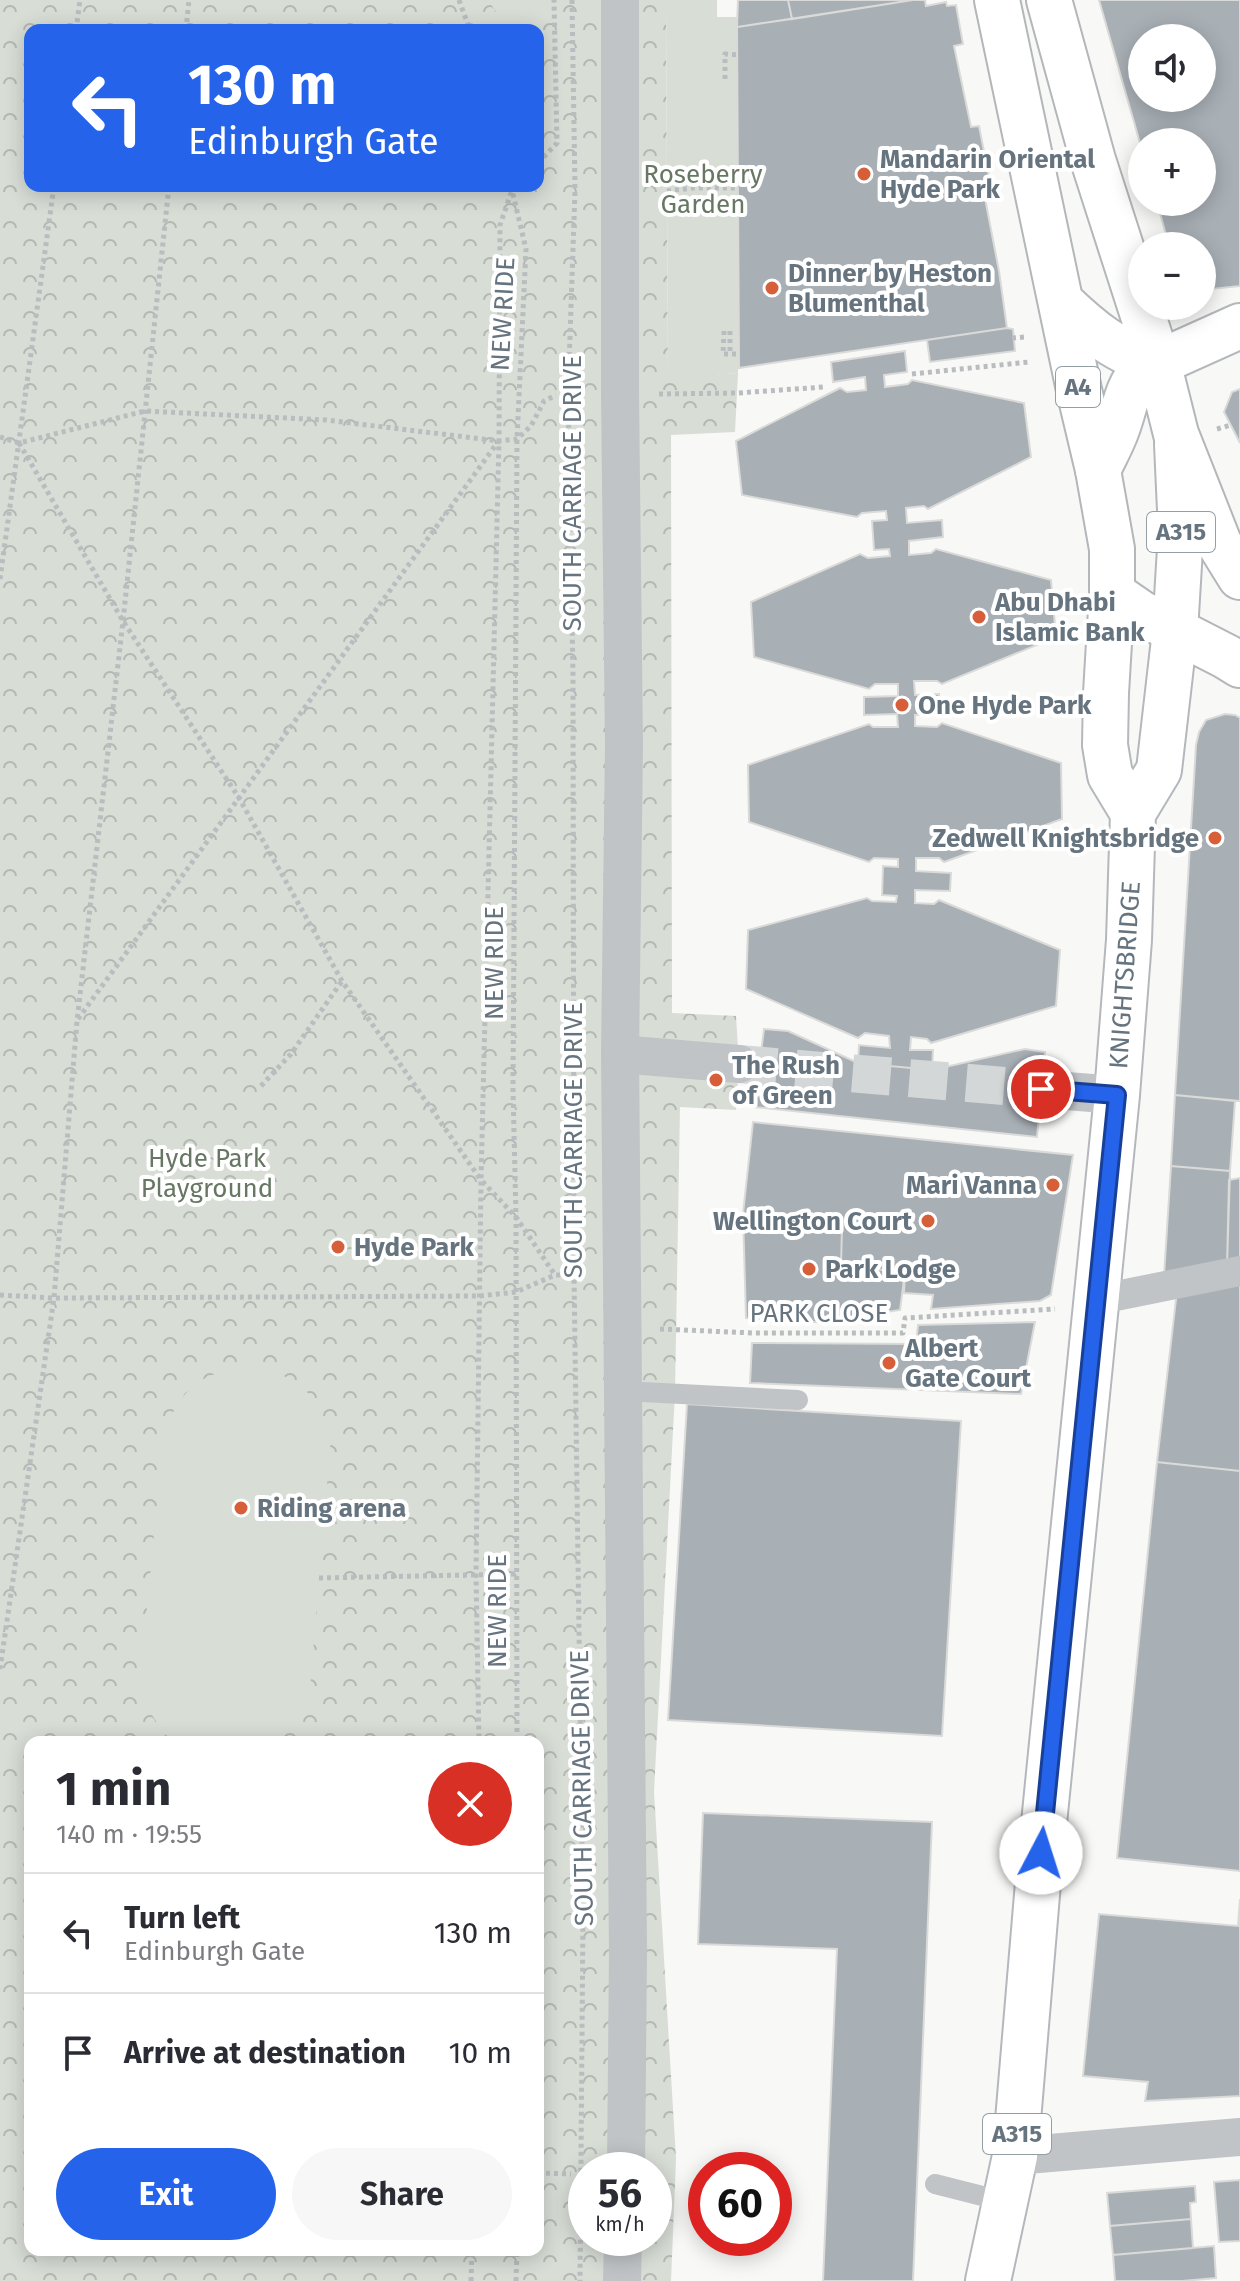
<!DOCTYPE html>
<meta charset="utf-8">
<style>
:root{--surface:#fff;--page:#f7f7f7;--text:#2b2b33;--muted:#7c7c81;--line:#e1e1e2;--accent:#2563eb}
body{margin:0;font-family:"Fira Sans",sans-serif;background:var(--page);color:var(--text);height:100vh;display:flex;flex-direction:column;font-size:30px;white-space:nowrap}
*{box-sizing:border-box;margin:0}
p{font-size:26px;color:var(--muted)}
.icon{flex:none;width:44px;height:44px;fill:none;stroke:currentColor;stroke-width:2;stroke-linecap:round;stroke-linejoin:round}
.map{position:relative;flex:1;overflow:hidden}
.drawer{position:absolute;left:24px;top:1736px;width:520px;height:520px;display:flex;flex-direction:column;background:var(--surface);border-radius:16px;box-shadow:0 4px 20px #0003}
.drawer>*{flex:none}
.banner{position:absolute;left:24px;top:24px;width:520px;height:168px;border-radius:16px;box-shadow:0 4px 20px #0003;background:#2563eb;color:#fff;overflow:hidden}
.tools{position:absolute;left:1128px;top:24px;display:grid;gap:16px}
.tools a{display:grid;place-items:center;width:88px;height:88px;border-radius:50%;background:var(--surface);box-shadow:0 4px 20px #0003;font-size:40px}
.speed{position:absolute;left:568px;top:2152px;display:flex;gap:16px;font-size:40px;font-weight:700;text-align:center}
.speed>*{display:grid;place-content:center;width:104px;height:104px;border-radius:50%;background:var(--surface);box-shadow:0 4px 20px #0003;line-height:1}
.speed small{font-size:20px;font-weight:400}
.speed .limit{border:12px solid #d22;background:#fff;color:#111}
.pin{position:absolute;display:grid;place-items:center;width:68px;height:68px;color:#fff;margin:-34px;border:4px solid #fff;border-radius:50%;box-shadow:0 2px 8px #0007}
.me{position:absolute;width:88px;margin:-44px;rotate:5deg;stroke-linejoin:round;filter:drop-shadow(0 0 6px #0008)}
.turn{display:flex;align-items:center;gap:28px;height:168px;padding:0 32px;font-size:36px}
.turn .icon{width:104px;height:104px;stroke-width:2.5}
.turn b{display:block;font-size:56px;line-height:68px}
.round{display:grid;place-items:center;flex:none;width:84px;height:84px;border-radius:42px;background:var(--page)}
.headline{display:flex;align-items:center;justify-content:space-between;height:136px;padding:0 32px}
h1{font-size:48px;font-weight:700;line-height:60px}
.action{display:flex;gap:16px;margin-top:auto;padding:16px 32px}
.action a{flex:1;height:92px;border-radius:48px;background:var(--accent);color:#fff;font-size:32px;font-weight:700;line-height:92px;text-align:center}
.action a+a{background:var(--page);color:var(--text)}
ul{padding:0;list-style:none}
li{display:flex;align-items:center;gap:24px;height:120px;padding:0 32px;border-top:2px solid var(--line)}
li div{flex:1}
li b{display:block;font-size:30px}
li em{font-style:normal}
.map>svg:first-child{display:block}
.park{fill:url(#park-crowns);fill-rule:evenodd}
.garden{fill:#d8ddd6}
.building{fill:#a8afb5;stroke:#dadad8;stroke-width:2;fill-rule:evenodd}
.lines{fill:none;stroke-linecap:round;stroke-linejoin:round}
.minor-tunnel{stroke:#d4d7d8;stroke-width:38;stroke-dasharray:38 19;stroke-linecap:butt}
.primary-casing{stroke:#b4b8bc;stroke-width:48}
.trunk-casing{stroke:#b3b7ba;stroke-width:48}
.path{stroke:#babdbf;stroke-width:5;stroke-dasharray:4 4;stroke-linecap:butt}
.service{stroke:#c0c4c7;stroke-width:20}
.pedestrian{stroke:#c0c4c7;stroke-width:30}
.minor{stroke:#c0c4c7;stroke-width:38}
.primary{stroke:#fff;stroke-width:44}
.trunk{stroke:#fff;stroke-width:44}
.route-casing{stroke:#184099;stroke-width:20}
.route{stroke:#2563eb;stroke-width:14}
.poi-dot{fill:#d65e38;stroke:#fff;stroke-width:3}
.labels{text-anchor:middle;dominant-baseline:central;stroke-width:8;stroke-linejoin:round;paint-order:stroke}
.shield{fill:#fff;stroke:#949ea5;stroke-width:2}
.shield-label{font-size:24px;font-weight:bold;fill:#66747f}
.poi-label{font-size:26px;font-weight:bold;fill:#66747f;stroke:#fff;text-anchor:start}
.park-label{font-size:26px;fill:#677764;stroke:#fff}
.street-label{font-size:26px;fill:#66747f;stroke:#fff}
</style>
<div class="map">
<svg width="1240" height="2281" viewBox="0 0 1240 2281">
<defs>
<pattern id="park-crowns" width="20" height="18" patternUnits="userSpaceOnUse" patternTransform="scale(2)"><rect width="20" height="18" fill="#d8ddd6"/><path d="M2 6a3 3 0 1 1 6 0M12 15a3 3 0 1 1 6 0" fill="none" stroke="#b3b8b3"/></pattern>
</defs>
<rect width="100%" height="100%" fill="#f8f8f6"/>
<path class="park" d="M 0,0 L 666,0 L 668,378 L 738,373 L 735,432 L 671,435 L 672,1013 L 736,1016 L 739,1064 L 736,1110 L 680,1107 L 675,1393 L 654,1792 L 676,2159 L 671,2281 L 0,2281 ZM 30,30 L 538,30 L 538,186 L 30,186 ZM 30,1742 L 538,1742 L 538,2250 L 30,2250 ZM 586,2170 L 654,2170 L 654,2238 L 586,2238 Z"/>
<path class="garden" d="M 488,0 L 541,0 L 541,37 L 538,39 L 538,30 L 508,30 Z
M 666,0 L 717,0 L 717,17 L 738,17 L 738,373 L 668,379 Z
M 247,1366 C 297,1375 314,1389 331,1437 L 310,1689 L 299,1717 L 277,1742 L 173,1742 C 153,1721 146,1707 140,1679 L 164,1432 C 182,1387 200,1374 247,1366 Z"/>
<path class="building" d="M 738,0 L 788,0 L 792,19 L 737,27 Z
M 788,0 L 913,0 L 792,19 Z
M 913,0 L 925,0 L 926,6 L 946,2 L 947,6 L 956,5 L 963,44 L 954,46 L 971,127 L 979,126 L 991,187 L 983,188 L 999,271 L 1007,328 L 739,368 L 737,27 Z
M 1099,0 L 1240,0 L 1240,286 L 1202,290 L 1202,246 L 1169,246 L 1157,202 L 1202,202 L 1202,142 L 1142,142 L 1142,150 ZM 1142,38 L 1202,38 L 1202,98 L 1142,98 Z
M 1007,328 L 1013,329 L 1015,351 L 930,362 L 927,340 Z
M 905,351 L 907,372 L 884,375 L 885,387 L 908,384 L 912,380 L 1024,403 L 1031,457 L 928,509 L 924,506 L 906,508 L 907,523 L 942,520 L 943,537 L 909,541 L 909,555 L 931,553 L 936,549 L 1051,580 L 1056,637 L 942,684 L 937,681 L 914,681 L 915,695 L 939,694 L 940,714 L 915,715 L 915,726 L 937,727 L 942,723 L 1061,763 L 1062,819 L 944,862 L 939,858 L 916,858 L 916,871 L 951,873 L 950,891 L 915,890 L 915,903 L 934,904 L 939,900 L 1060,950 L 1056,1006 L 931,1043 L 927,1039 L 911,1037 L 910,1050 L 933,1050 L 932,1070 L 858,1063 L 859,1045 L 890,1048 L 889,1036 L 865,1033 L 858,1038 L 746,989 L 748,930 L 867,898 L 872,901 L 896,902 L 897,896 L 882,895 L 883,866 L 898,867 L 898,859 L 874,858 L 869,862 L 749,822 L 748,765 L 869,724 L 873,727 L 898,727 L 897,714 L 864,715 L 864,697 L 898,696 L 898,684 L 875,684 L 869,689 L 754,657 L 751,602 L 860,554 L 868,558 L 890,556 L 889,549 L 874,550 L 872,521 L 887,520 L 886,511 L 862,513 L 857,517 L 742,495 L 736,441 L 840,388 L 847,392 L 866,390 L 865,377 L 833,382 L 831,362 Z
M 1240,389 L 1240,443 L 1224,412 L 1232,392 Z
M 1225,714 L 1235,715 L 1240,718 L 1240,1101 L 1175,1095 L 1196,745 L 1199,732 L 1206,720 Z
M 764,1029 L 788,1031 L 858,1063 L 932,1070 L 1025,1049 L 1045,1052 L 1037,1137 L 754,1107 Z
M 1175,1095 L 1235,1101 L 1230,1171 L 1171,1166 Z
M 753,1122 L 1073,1155 L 1051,1295 L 1040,1301 L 931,1309 L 933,1295 L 904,1293 L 905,1272 L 841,1266 L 842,1227 L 743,1214 Z
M 1171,1166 L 1230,1171 L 1227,1266 L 1164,1276 Z
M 1240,1178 L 1240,1263 L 1227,1266 L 1229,1180 Z
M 743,1214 L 842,1227 L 841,1266 L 905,1272 L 900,1310 L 849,1318 L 848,1324 L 746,1318 Z
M 1240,1277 L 1240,1471 L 1157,1462 L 1177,1291 Z
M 1035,1322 L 1021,1394 L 750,1383 L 752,1343 L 916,1344 L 918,1325 Z
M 687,1404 L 961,1421 L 942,1736 L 668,1720 Z
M 1157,1462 L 1240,1471 L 1240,1871 L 1117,1858 Z
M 703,1813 L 932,1822 L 913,2281 L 823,2281 L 837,1949 L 698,1944 Z
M 1240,1899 L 1240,2096 L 1145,2101 L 1148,2082 L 1083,2076 L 1099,1914 L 1238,1926 Z
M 1240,2180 L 1240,2241 L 1219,2242 L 1214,2182 Z
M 1195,2186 L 1196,2202 L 1190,2203 L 1191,2219 L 1110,2226 L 1107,2193 Z
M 1191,2219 L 1193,2248 L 1113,2255 L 1110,2226 Z
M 1214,2246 L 1216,2278 L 1182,2281 L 1115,2281 L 1113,2255 Z"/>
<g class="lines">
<path class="minor-tunnel" d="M 739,1064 L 1041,1089"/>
<g class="primary-casing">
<path id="primary" d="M 1098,470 C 1104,457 1112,443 1117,429 C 1126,405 1125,392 1142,370 L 1240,326
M 1112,593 L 1106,693 L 1105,745 L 1110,775 L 1133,813
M 988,2281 L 1015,2156 L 1038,1883 L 1117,1095 L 1129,940 L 1133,813 L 1159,770 L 1175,631 L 1181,532 L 1177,444"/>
</g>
<g class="trunk-casing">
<path id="trunk" d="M 997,0 L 1079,390 L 1098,470 L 1112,549 L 1112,593 L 1141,613 L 1227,657 L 1240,665
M 1049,0 L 1093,160 L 1158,362 L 1176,434 L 1219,543 L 1240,577
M 1061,302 C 1088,328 1120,356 1158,362"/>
</g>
<path class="path" d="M 459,0 L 470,30
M 572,0 L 575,190 L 568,395 L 573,676 L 574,1275 L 583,1914 L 580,2281
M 76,30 L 80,0
M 186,30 L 189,0
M 725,79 L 725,54 L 738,55
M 538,163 L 557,143 L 554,0
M 511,186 L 526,249 L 517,439 L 513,1089 L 516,1217 L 517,1742
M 516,186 L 512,190 L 500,225 L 499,441 L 481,1180 L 516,1217 L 555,1275
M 667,191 L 693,188 L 739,188
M 724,331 L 723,354 L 740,354
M 730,331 L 730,354
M 1012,338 L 1025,337
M 912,374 L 1029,362
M 659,394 L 738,393 L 824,387
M 1217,429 L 1231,425
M 0,437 L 19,443 L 145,411 L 326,420 L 499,441 L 517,439 L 531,426 L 544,401 L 556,395
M 19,443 L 123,621 L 239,798 L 342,981 L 481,1180 L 476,1574 L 479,1742
M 0,579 L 54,186
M 78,1019 L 498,442
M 261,1086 L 291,1054 L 342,981
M 0,1295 L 54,1298 L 479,1296 L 516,1292 L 555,1275 L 563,1275
M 660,1329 L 754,1333 L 903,1333 L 905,1318 L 1055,1309
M 319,1578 L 517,1574
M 0,1669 L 54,1298 L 77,1021 L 123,621 L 169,186
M 538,2173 L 571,2174
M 471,2281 L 472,2250
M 516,2281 L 517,2250"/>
<path class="service" d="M 623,1391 L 798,1400
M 935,2184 L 1006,2202"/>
<path class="pedestrian" d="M 1096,1300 L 1240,1271"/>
<path class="minor" d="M 620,0 L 620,394 L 624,745 L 620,1054 L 628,1952 L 626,2170
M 620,1054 L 739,1064
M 1041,1089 L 1117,1095
M 1015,2156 L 1240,2137
M 622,2281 L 623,2238"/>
<use href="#primary" class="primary"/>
<use href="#trunk" class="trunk"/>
</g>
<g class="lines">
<g class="route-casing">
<path id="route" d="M 1041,1853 L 1117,1095 L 1041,1089"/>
</g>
<use href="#route" class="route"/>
</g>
<g class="poi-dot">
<circle cx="864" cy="174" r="8"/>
<circle cx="772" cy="288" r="8"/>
<circle cx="979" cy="617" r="8"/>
<circle cx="902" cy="705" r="8"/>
<circle cx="1215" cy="838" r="8"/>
<circle cx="716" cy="1080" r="8"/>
<circle cx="1053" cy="1185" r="8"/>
<circle cx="928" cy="1221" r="8"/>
<circle cx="338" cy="1247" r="8"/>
<circle cx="809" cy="1269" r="8"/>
<circle cx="889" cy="1363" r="8"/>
<circle cx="241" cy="1508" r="8"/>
</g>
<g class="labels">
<g class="shield">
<rect x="1056" y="367" width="44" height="40" rx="6"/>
<rect x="1147" y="512" width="68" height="40" rx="6"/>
<rect x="983" y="2114" width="68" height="40" rx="6"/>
</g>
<g class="shield-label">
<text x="1078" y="387">A4</text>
<text x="1181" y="532">A315</text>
<text x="1017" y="2134">A315</text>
</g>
<g class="poi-label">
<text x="880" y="159">Mandarin Oriental<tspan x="880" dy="30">Hyde Park</tspan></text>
<text x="788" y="273">Dinner by Heston<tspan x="788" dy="30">Blumenthal</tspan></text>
<text x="995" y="602">Abu Dhabi<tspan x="995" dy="30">Islamic Bank</tspan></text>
<text x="918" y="705">One Hyde Park</text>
<text x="1199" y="838" text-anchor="end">Zedwell Knightsbridge</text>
<text x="732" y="1065">The Rush<tspan x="732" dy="30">of Green</tspan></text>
<text x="1037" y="1185" text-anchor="end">Mari Vanna</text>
<text x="912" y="1221" text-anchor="end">Wellington Court</text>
<text x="354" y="1247">Hyde Park</text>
<text x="825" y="1269">Park Lodge</text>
<text x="905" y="1348">Albert<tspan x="905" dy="30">Gate Court</tspan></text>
<text x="257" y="1508">Riding arena</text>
</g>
<g class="park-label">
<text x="703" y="174">Roseberry<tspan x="703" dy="30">Garden</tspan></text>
<text x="207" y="1158">Hyde Park<tspan x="207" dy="30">Playground</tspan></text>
</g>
<g class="street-label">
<text transform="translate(503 314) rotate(-87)">NEW RIDE</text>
<text transform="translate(572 493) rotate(-90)">SOUTH CARRIAGE DRIVE</text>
<text transform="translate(494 963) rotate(-90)">NEW RIDE</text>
<text transform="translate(1125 975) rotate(-86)">KNIGHTSBRIDGE</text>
<text transform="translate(573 1140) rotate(-90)">SOUTH CARRIAGE DRIVE</text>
<text x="819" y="1313">PARK CLOSE</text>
<text transform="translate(497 1611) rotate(-90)">NEW RIDE</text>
<text transform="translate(582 1788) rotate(-91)">SOUTH CARRIAGE DRIVE</text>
</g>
</g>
</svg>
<div class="tools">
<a><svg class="icon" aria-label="sound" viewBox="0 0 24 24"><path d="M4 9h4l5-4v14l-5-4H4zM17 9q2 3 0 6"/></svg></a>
<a>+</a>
<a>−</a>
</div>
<div class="speed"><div>56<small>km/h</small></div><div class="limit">60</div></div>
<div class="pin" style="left:1041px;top:1089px;background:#d93025"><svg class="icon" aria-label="arrive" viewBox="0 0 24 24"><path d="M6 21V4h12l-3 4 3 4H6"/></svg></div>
<svg class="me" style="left:1041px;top:1853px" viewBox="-20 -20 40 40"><circle r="19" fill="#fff"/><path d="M0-13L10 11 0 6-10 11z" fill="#2563eb"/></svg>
<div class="banner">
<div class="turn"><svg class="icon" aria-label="left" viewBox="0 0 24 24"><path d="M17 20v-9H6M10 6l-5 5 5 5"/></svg><div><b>130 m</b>Edinburgh Gate</div></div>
</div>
<section class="drawer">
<div class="headline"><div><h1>1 min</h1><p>140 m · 19:55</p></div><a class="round" style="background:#d93025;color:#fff"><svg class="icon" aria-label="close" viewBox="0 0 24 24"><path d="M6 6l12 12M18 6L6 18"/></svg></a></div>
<ul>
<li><svg class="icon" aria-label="left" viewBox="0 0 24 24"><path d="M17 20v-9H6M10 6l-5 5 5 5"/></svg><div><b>Turn left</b><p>Edinburgh Gate</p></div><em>130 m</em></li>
<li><svg class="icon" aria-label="arrive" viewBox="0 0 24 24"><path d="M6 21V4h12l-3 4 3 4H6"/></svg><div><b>Arrive at destination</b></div><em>10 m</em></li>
</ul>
<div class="action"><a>Exit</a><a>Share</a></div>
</section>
</div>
